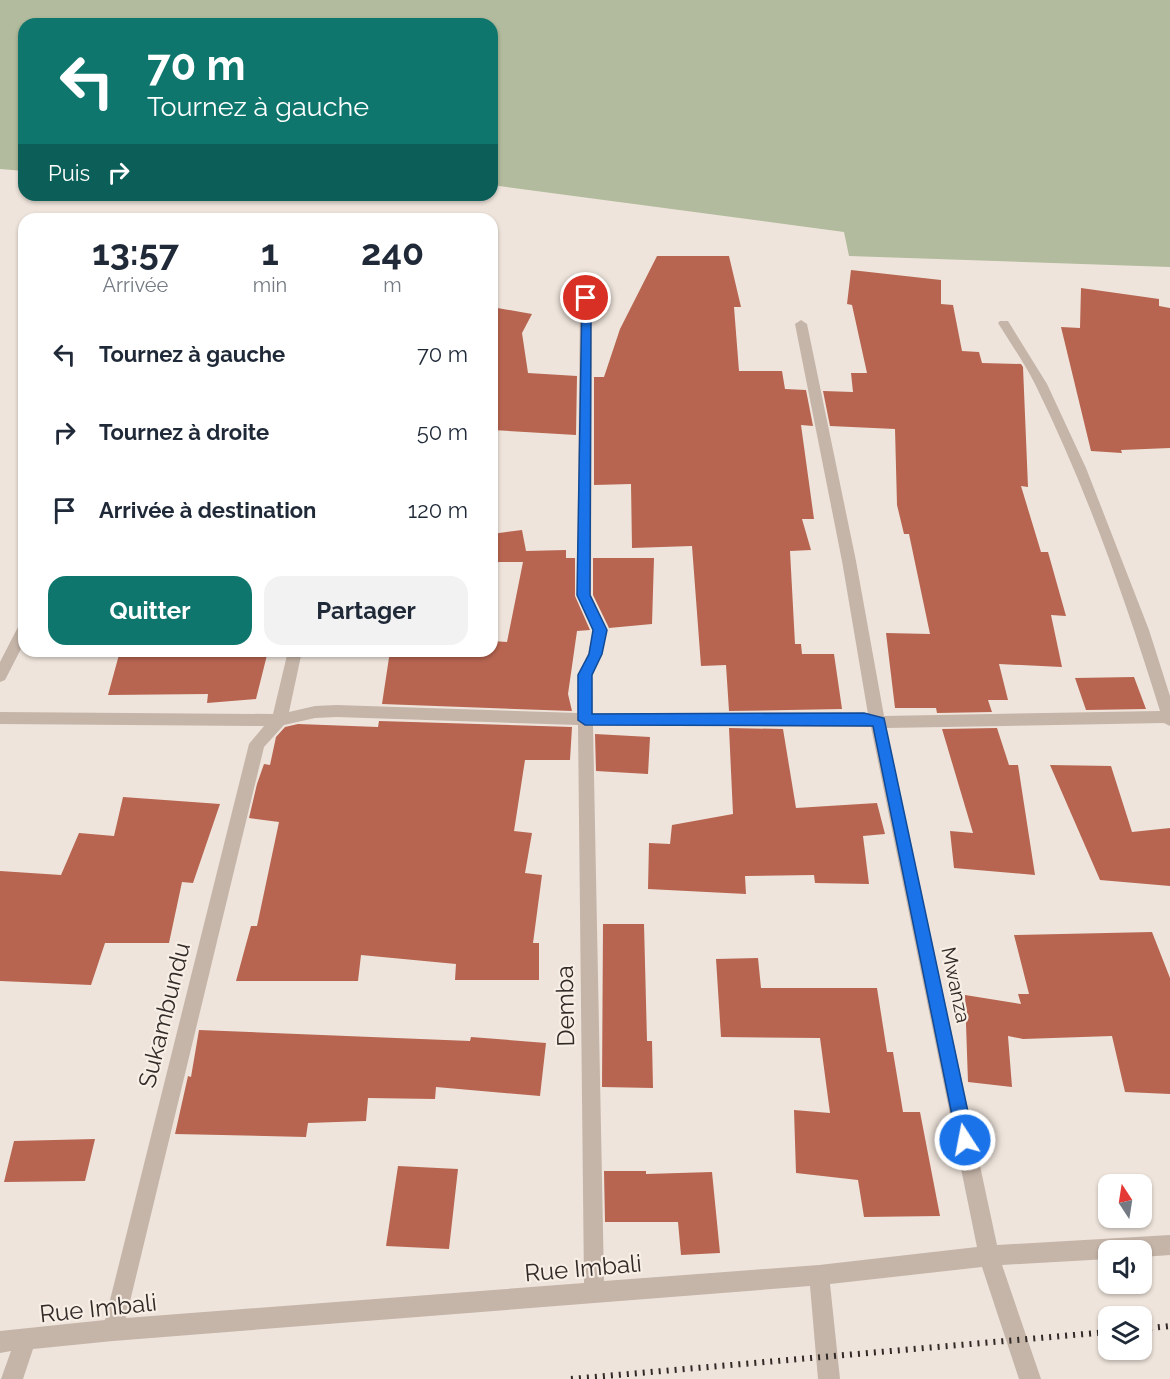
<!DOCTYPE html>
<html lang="fr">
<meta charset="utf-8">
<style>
:root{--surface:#fff;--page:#f2f2f3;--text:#1f2937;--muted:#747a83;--accent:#0f766e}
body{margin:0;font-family:Raleway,sans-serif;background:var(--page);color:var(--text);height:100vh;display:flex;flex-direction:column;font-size:22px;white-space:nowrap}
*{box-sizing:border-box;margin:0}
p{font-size:20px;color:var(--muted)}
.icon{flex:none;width:33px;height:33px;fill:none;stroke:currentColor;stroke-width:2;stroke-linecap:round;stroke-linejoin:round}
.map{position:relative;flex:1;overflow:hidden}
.panel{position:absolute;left:18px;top:213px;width:480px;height:444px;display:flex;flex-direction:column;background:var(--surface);border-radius:18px;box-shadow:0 2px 4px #0004}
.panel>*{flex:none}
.top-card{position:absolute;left:18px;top:18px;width:480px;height:183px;border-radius:18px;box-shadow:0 2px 4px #0004;background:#0f766e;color:#fff;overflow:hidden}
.needle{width:39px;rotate:348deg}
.tools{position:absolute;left:1098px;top:1174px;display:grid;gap:12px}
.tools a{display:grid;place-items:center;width:54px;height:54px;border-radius:12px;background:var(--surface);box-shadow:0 2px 4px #0004;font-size:30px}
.pin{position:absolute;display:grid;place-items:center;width:51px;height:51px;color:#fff;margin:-26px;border:3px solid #fff;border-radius:50%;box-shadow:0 2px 6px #0007}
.me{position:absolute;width:66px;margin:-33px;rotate:349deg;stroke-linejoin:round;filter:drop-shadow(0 0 4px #0008)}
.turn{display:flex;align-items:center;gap:21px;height:126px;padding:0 30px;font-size:27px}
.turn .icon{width:78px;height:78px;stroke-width:2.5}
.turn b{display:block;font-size:42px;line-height:51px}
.then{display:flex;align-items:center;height:57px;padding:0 30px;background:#0003;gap:12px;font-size:22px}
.eta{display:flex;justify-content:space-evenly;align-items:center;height:102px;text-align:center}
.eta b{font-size:36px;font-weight:700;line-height:42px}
.cta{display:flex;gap:12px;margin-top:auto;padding:12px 30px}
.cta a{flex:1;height:69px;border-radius:18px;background:var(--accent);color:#fff;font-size:24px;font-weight:700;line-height:69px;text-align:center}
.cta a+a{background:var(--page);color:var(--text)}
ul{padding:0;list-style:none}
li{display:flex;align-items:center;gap:18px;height:78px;padding:0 30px}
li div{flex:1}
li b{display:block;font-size:22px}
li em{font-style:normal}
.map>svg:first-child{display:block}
.green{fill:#b2bb9d}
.building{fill:#b76550}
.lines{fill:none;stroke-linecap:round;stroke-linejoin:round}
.minor{fill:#c5b4a8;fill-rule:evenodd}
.rail{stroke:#322a27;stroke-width:6;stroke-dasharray:2 6;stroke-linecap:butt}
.route{fill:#1a73e8;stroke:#114b97;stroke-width:1.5}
.labels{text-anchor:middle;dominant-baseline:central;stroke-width:4.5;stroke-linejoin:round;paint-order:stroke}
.street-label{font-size:20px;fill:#322a27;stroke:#f7eee6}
.near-street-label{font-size:24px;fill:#322a27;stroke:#f7eee6}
</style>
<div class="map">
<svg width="1170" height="1379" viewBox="0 0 1170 1379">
<rect width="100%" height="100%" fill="#eee4db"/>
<path class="green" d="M 0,0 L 1170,0 L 1170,267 L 849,256 L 844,232 L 492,185 L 492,24 L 24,24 L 24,171 L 0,169 Z"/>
<path class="building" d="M 657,256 L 729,256 L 741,307 L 734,307 L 739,371 L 782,371 L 785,389 L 806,390 L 813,426 L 801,425 L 814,519 L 802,519 L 811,550 L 790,551 L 795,644 L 801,644 L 802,654 L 834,654 L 842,709 L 729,711 L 726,665 L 701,666 L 692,546 L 632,548 L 631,484 L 594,485 L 594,377 L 604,377 L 620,329 Z
M 851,270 L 941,280 L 941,304 L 953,305 L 962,351 L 979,352 L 982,363 L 1021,364 L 1023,367 L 1028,487 L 1021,486 L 1041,552 L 1048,552 L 1066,616 L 1051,615 L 1062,667 L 999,664 L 1008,700 L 988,700 L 992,712 L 937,713 L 936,708 L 895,708 L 886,633 L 930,634 L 909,534 L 904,534 L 897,505 L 895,429 L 830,426 L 823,391 L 853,392 L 851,373 L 867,373 L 852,305 L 847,304 Z
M 1081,288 L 1159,299 L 1159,306 L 1170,308 L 1170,448 L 1121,450 L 1122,453 L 1091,451 L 1061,327 L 1080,328 Z
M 492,307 L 532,314 L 522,333 L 528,373 L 577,376 L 576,435 L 492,430 L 498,398 L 492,349 Z
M 522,530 L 526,551 L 566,550 L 566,558 L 575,558 L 575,596 L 590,630 L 577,631 L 568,694 L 572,711 L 382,704 L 390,651 L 492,651 L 492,641 L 507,642 L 523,562 L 492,562 L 492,534 Z
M 593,558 L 654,558 L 652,624 L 609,628 L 593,595 Z
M 120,651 L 268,651 L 256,699 L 207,703 L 208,694 L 108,695 Z
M 1134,677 L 1146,709 L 1086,710 L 1075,678 Z
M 379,721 L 572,727 L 570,760 L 525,760 L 514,831 L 532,833 L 525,873 L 542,875 L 533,943 L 539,943 L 539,980 L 455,980 L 456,964 L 361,955 L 358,981 L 236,981 L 251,926 L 257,926 L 279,822 L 249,818 L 257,784 L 264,764 L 270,765 L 276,737 L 285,727 L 298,724 L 378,727 Z
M 729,728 L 783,729 L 796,808 L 877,803 L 885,834 L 863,836 L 869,884 L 815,883 L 814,875 L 745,876 L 746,894 L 648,889 L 649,843 L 670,844 L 672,825 L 733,814 Z
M 997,728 L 1009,765 L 1018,765 L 1035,875 L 954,868 L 950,831 L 973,833 L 942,729 Z
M 595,734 L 650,737 L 648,774 L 596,771 Z
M 1050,765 L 1111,766 L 1132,832 L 1170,828 L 1170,886 L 1100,880 Z
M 123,797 L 220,804 L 193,883 L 182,882 L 169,943 L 105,943 L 91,985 L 0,981 L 0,871 L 61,875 L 79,833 L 114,836 Z
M 603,924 L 644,924 L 647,1041 L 652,1041 L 653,1088 L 602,1087 Z
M 1152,932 L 1170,978 L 1170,1094 L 1125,1092 L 1112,1036 L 1023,1039 L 1008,1036 L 1012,1087 L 968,1082 L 965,995 L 1021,1004 L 1018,994 L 1029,994 L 1014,935 Z
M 758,958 L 761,988 L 877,988 L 887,1052 L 893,1052 L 903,1112 L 920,1112 L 940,1216 L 864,1217 L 858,1180 L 796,1173 L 794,1110 L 830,1113 L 820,1038 L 721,1037 L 716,959 Z
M 199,1030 L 470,1041 L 471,1037 L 546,1043 L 540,1096 L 436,1087 L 435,1099 L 368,1098 L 366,1121 L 308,1123 L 306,1137 L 175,1134 L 188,1076 L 191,1077 Z
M 95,1139 L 85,1181 L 4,1182 L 14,1141 Z
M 398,1166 L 458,1169 L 449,1249 L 386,1246 Z
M 604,1171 L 646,1171 L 646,1174 L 712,1172 L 720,1253 L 681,1255 L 678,1222 L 605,1222 Z"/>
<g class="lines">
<path class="minor" d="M 586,295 L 592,298 L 591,595 L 607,630 L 602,654 L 592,675 L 593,713 L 868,714 L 842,561 L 795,324 L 801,320 L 807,324 L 856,561 L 884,716 L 1160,711 C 1126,601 1087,490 1036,386 C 1025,364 1011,344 998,323 L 1000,321 L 1008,321 L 1047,384 L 1086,468 L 1149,630 L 1170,696 L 1170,726 L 1164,723 L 886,728 L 997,1245 L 1170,1235 L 1170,1255 L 1142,1257 L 1142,1251 L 1108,1251 L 1108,1259 L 1002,1265 L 1041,1379 L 1019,1379 L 982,1267 L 830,1284 L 840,1379 L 818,1379 L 810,1286 L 113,1341 L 33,1349 L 23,1379 L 1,1379 L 11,1351 L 0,1353 L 0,1331 L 105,1320 L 249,744 L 264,726 L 0,724 L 0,712 L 273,714 L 288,651 L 302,651 L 289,712 L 315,706 L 336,705 L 577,713 L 578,675 L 588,654 L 593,630 L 577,595 L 580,298 ZM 336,717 L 578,725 L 584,1283 L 126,1318 L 264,747 L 284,725 L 315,718 ZM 593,725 L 871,727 L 977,1247 L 819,1265 L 604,1281 Z
M 24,623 L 24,643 L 5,680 L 0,682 L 0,662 L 19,625 Z"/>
<path class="rail" d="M 1142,1329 L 1170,1326
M 571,1379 L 1108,1332"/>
</g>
<path class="route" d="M 582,295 L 591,298 L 590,595 L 607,630 L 602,654 L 592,675 L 592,714 L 864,713 L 884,718 L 974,1140 L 972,1146 L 965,1149 L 959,1146 L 957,1140 L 873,726 L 585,725 L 578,720 L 578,675 L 589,654 L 593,630 L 577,595 Z"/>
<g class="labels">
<g class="street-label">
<text transform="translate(956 985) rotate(78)">Mwanza</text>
</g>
<g class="near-street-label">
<text transform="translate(565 1006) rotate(-91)">Demba</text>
<text transform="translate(164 1015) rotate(-76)">Sukambundu</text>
<text transform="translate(583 1268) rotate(-5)">Rue Imbali</text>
<text transform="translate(98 1308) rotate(-6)">Rue Imbali</text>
</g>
</g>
</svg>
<div class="tools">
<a><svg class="needle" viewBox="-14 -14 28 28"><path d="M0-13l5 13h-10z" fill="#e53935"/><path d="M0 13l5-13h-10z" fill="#747a83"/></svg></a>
<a><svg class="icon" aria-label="sound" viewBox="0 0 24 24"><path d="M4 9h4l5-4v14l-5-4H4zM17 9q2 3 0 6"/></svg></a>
<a><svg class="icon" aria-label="layers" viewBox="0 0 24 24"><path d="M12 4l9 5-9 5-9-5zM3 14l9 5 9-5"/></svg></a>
</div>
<div class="pin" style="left:586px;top:298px;background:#d93025"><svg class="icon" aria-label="arrive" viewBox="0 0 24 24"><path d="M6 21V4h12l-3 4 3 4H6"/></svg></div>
<svg class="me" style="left:965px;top:1140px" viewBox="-20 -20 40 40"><circle r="17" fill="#1a73e8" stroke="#fff" stroke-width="3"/><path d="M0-11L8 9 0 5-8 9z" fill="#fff"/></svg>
<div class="top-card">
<div class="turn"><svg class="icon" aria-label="left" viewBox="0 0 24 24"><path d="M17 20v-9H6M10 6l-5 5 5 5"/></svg><div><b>70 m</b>Tournez à gauche</div></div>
<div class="then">Puis<svg class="icon" aria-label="right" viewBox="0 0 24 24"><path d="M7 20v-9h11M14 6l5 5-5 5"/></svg></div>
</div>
<section class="panel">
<div class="eta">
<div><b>13:57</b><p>Arrivée</p></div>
<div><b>1</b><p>min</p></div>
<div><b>240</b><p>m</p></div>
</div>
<ul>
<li><svg class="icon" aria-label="left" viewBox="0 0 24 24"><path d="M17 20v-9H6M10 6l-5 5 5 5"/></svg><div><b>Tournez à gauche</b></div><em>70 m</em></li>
<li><svg class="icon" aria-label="right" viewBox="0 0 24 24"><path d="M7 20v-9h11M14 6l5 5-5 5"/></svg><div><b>Tournez à droite</b></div><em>50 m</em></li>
<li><svg class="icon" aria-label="arrive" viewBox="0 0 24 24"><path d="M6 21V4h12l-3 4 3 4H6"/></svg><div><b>Arrivée à destination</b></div><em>120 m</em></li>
</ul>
<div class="cta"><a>Quitter</a><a>Partager</a></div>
</section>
</div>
